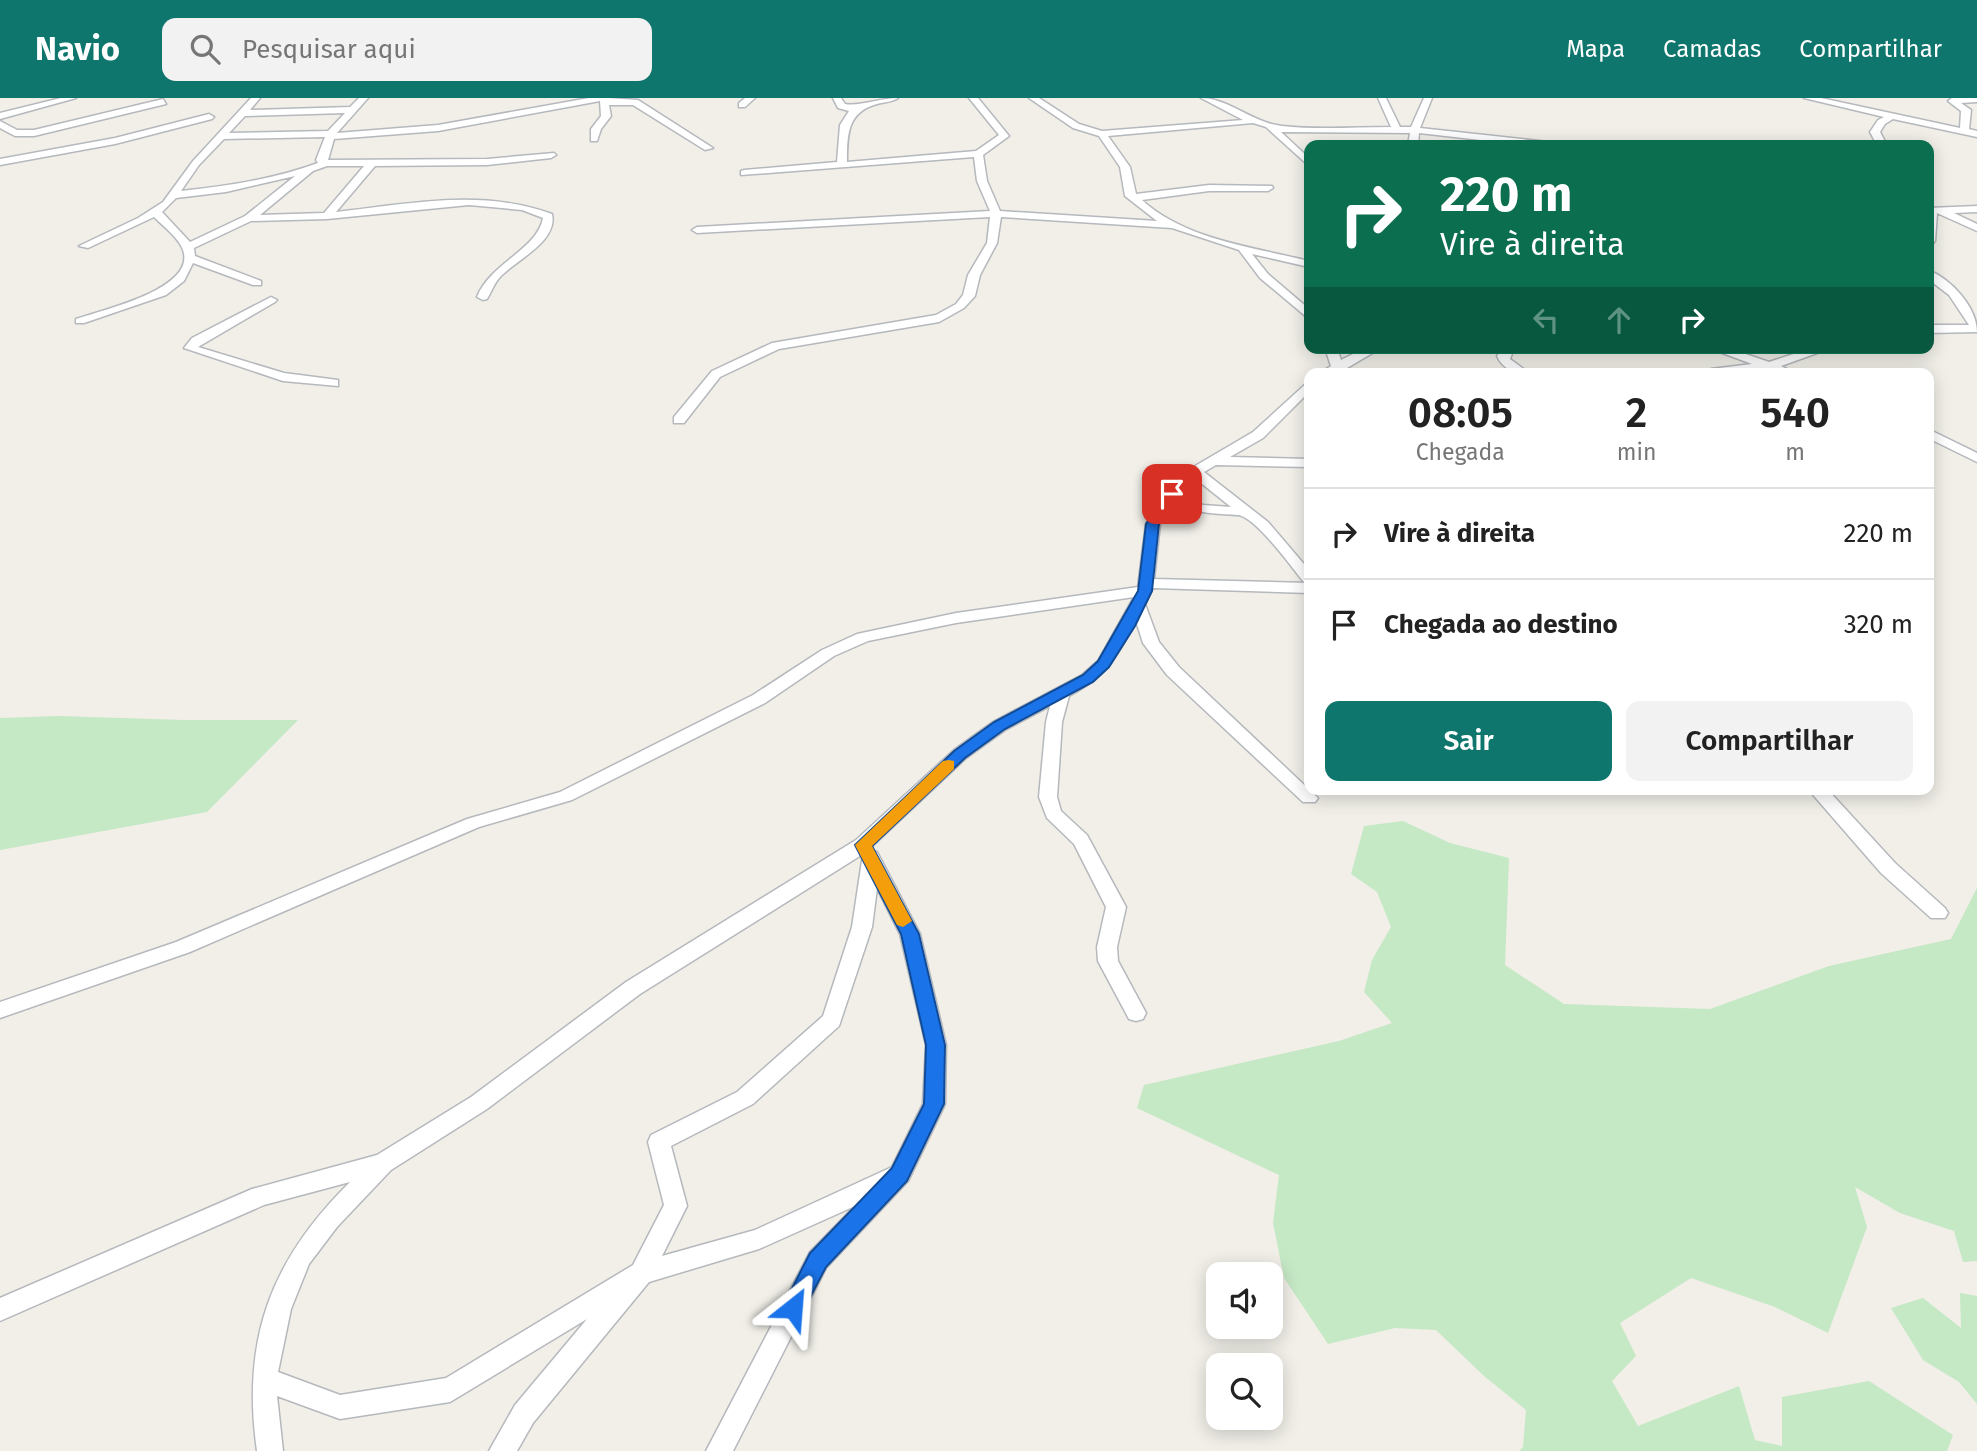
<!DOCTYPE html>
<html lang="pt">
<meta charset="utf-8">
<style>
:root{--surface:#fff;--page:#f2f2f2;--text:#222;--muted:#767676;--line:#e0e0e0;--accent:#0f766e}
body{margin:0;font-family:"Fira Sans",sans-serif;background:var(--page);color:var(--text);height:100vh;display:flex;flex-direction:column;font-size:26px;white-space:nowrap}
*{box-sizing:border-box;margin:0}
p{font-size:23px;color:var(--muted)}
.icon{flex:none;width:38px;height:38px;fill:none;stroke:currentColor;stroke-width:2;stroke-linecap:round;stroke-linejoin:round}
.map{position:relative;flex:1;overflow:hidden}
.sheet{position:absolute;left:1304px;top:270px;width:630px;height:427px;display:flex;flex-direction:column;background:var(--surface);border-radius:14px;box-shadow:0 4px 18px #0003}
.sheet>*{flex:none}
.guide{position:absolute;left:1304px;top:42px;width:630px;height:214px;border-radius:14px;box-shadow:0 4px 18px #0003;background:#0b6e4f;color:#fff;overflow:hidden}
.fabs{position:absolute;left:1206px;top:1164px;display:grid;gap:14px}
.fabs a{display:grid;place-items:center;width:77px;height:77px;border-radius:14px;background:var(--surface);box-shadow:0 4px 18px #0003;font-size:35px}
.pin{position:absolute;display:grid;place-items:center;width:60px;height:60px;color:#fff;margin:-30px;border-radius:14px;box-shadow:0 4px 10px #0006}
.me{position:absolute;width:77px;margin:-38px;rotate:28deg;stroke-linejoin:round;filter:drop-shadow(0 0 5px #0008)}
.turn{display:flex;align-items:center;gap:24px;height:147px;padding:0 21px;font-size:32px}
.turn .icon{width:91px;height:91px;stroke-width:2.5}
.turn b{display:block;font-size:49px;line-height:60px}
.lanes{display:flex;align-items:center;height:66px;padding:0 21px;background:#0003;justify-content:center;gap:35px;direction:ltr}
.lanes .off{opacity:.35}
.eta{display:flex;justify-content:space-evenly;align-items:center;height:119px;text-align:center}
.eta b{font-size:42px;font-weight:600;line-height:49px}
.cta{display:flex;gap:14px;margin-top:auto;padding:14px 21px}
.cta a{flex:1;height:80px;border-radius:14px;background:var(--accent);color:#fff;font-size:28px;font-weight:600;line-height:80px;text-align:center}
.cta a+a{background:var(--page);color:var(--text)}
ul{padding:0;list-style:none}
li{display:flex;align-items:center;gap:21px;height:91px;padding:0 21px;border-top:2px solid var(--line)}
li div{flex:1}
li b{display:block;font-size:26px}
li em{font-style:normal}
header{display:flex;align-items:center;gap:42px;box-sizing:border-box;height:98px;padding:0 35px;background:var(--accent);color:#fff}
header strong{font-size:33px}
nav{display:flex;gap:38px;margin-inline-start:auto;font-size:24px}
.search{width:490px;height:63px;background:var(--page);display:flex;align-items:center;gap:18px;box-sizing:border-box;padding:0 24px;border-radius:14px;color:var(--muted);font-size:26px}
.map>svg:first-child{display:block}
.green{fill:#c5e8c5}
.lines{fill:none;stroke-linecap:round;stroke-linejoin:round}
.street-casing{stroke:#b5b8bc;stroke-width:3}
.street{fill:#fff;fill-rule:evenodd}
.route{fill:#1a73e8;stroke:#114b97;stroke-width:2}
.slow{fill:#f59e0b}
</style>
<header>
<strong>Navio</strong>
<div class="search"><svg class="icon" aria-label="search" viewBox="0 0 24 24"><circle cx="10" cy="10" r="6"/><path d="M15 15l6 6"/></svg>Pesquisar aqui</div>
<nav><a>Mapa</a><a>Camadas</a><a>Compartilhar</a></nav>
</header>
<div class="map">
<svg width="1977" height="1353" viewBox="0 0 1977 1353">
<rect width="100%" height="100%" fill="#f1efe8"/>
<path class="green" d="M 59,618 L 183,622 L 298,622 L 207,714 L 0,752 L 0,620 Z
M 1403,723 L 1450,745 L 1509,760 L 1505,867 L 1564,906 L 1710,911 L 1829,868 L 1951,841 L 1977,790 L 1977,1163 L 1963,1164 L 1954,1133 L 1900,1115 L 1855,1089 L 1867,1129 L 1828,1235 L 1775,1209 L 1691,1180 L 1620,1225 L 1636,1258 L 1612,1283 L 1638,1328 L 1739,1288 L 1755,1342 L 1782,1348 L 1782,1299 L 1869,1283 L 1953,1337 L 1947,1353 L 1519,1353 L 1523,1349 L 1526,1312 L 1484,1278 L 1436,1232 L 1395,1230 L 1328,1246 L 1284,1180 L 1273,1125 L 1279,1077 L 1137,1010 L 1144,987 L 1339,943 L 1392,925 L 1364,894 L 1372,862 L 1391,829 L 1377,794 L 1351,776 L 1364,728 Z
M 1960,1195 L 1977,1198 L 1977,1306 L 1959,1284 L 1923,1262 L 1891,1210 L 1923,1200 L 1961,1230 Z"/>
<g class="lines">
<g class="street-casing">
<path id="street" d="M 61,0 L 76,0 L 0,21 L 0,15 Z
M 251,0 L 260,0 L 250,12 L 350,9 L 359,0 L 368,0 L 337,35 L 438,27 L 589,0 L 608,0 L 638,2 L 713,50 L 705,52 L 633,7 L 609,7 L 611,18 L 601,31 L 597,43 L 591,43 L 591,31 L 601,18 L 600,3 L 438,33 L 334,41 L 328,62 L 487,61 L 554,55 L 556,57 L 551,60 L 487,67 L 375,68 L 336,114 C 409,106 481,90 552,116 C 558,143 518,161 501,178 C 494,185 492,193 487,201 L 483,202 L 477,199 C 490,165 537,152 543,120 L 522,112 L 469,107 L 327,121 L 251,123 L 194,150 L 195,158 L 261,183 L 261,187 L 253,187 L 193,165 L 184,183 L 166,197 L 84,225 L 76,225 L 76,221 C 101,212 197,191 183,152 C 179,140 163,128 154,119 L 88,150 L 79,148 L 138,120 L 163,104 L 193,63 ZM 345,15 L 328,33 L 229,35 L 245,18 ZM 325,39 L 316,62 L 318,65 C 275,81 227,88 181,93 L 199,67 L 224,41 ZM 327,68 L 364,68 L 324,115 L 260,117 L 313,73 ZM 295,78 L 245,118 L 190,144 L 162,114 L 176,100 L 226,94 Z
M 745,0 L 755,0 L 745,9 L 739,9 L 739,5 Z
M 833,0 L 841,0 L 845,6 C 857,9 881,0 898,0 C 892,4 885,4 877,6 C 847,14 847,37 847,64 L 976,53 L 999,37 L 969,0 L 978,0 L 1009,38 L 983,57 L 987,83 L 1000,113 L 1157,123 L 1125,98 L 1120,69 L 1099,38 L 1073,30 L 1029,0 L 1039,0 L 1079,26 L 1102,33 L 1243,22 L 1201,0 C 1228,0 1253,25 1282,28 C 1317,32 1355,29 1391,29 L 1378,0 L 1386,0 L 1400,29 L 1411,29 L 1424,0 L 1432,0 L 1420,30 L 1548,44 L 1553,47 L 1525,47 L 1419,35 L 1418,47 L 1408,47 L 1410,35 L 1281,34 L 1309,60 L 1309,68 L 1266,29 L 1253,25 L 1108,38 L 1130,69 L 1136,96 L 1209,87 L 1272,88 L 1273,90 L 1268,93 L 1209,93 L 1142,102 C 1186,142 1253,149 1309,163 L 1309,169 L 1252,156 L 1268,176 L 1309,211 L 1309,221 L 1260,180 L 1239,152 L 1172,130 L 1001,119 L 997,145 L 980,177 L 975,198 L 964,210 L 939,224 L 779,251 L 720,279 L 684,325 L 674,325 L 674,319 L 712,273 L 772,245 L 936,217 L 956,206 L 963,197 L 968,177 L 987,145 L 990,119 L 697,135 L 692,132 L 697,129 L 990,113 L 977,83 L 974,59 L 741,77 L 741,73 L 744,72 L 837,64 L 840,27 L 849,13 L 838,10 Z
M 1804,0 L 1821,0 L 1960,30 L 1961,13 L 1948,3 L 1952,0 L 1977,0 L 1977,4 L 1961,5 L 1971,12 L 1969,31 L 1977,33 L 1977,39 L 1893,21 L 1885,26 L 1880,34 L 1887,47 L 1877,47 L 1870,34 L 1878,22 L 1884,19 Z
M 163,1 L 166,6 L 34,38 L 15,38 L 0,30 L 0,23 L 17,32 L 34,32 Z
M 209,16 L 214,19 L 212,21 L 115,46 L 0,67 L 0,61 L 115,40 Z
M 1977,108 L 1977,114 L 1954,115 L 1977,126 L 1977,133 L 1937,115 L 1935,143 L 1928,151 L 1929,110 Z
M 1928,172 C 1951,181 1977,209 1977,234 L 1928,235 L 1928,227 L 1969,227 L 1949,197 L 1928,181 Z
M 271,199 L 277,202 L 275,204 L 198,249 L 284,275 L 338,282 L 338,288 L 283,283 L 184,250 L 192,240 Z
M 1325,250 L 1337,250 L 1341,262 L 1365,250 L 1381,250 L 1342,273 L 1320,275 L 1331,268 Z
M 1502,250 L 1514,250 L 1510,261 L 1529,275 C 1515,275 1503,272 1497,258 Z
M 1709,250 L 1728,250 L 1769,264 L 1812,250 L 1831,250 L 1781,268 L 1795,275 L 1768,272 L 1705,275 L 1711,271 L 1752,266 Z
M 1309,283 L 1309,294 L 1263,340 L 1230,359 L 1309,361 L 1309,369 L 1216,367 L 1204,374 L 1268,424 L 1309,472 L 1309,495 L 1153,490 L 1145,506 L 1159,544 L 1179,569 L 1318,700 L 1315,704 L 1303,704 L 1167,577 L 1143,545 L 1136,523 C 1115,561 1109,576 1069,598 L 1062,624 L 1057,699 L 1061,713 L 1087,737 L 1126,809 L 1117,849 L 1118,863 L 1146,915 L 1143,921 L 1136,923 L 1129,921 L 1098,863 L 1097,849 L 1106,809 L 1074,746 L 1047,720 L 1039,699 L 1046,624 L 1050,608 L 1005,632 L 966,660 L 867,753 L 877,754 L 920,836 L 946,947 L 945,1006 L 908,1083 L 826,1170 L 733,1353 L 706,1353 L 810,1154 L 855,1108 L 759,1151 L 649,1184 L 533,1325 L 517,1353 L 489,1353 L 515,1307 L 587,1221 L 450,1304 L 340,1321 L 277,1298 L 283,1353 L 257,1353 C 241,1241 271,1162 350,1084 L 264,1107 L 0,1223 L 0,1200 L 252,1091 L 377,1057 L 471,999 L 626,884 L 856,742 L 954,652 L 993,624 L 1082,577 L 1098,563 L 1134,499 L 956,525 L 868,543 L 834,558 L 765,605 L 572,702 L 479,729 L 190,854 L 0,920 L 0,904 L 176,844 L 467,721 L 560,694 L 753,597 L 822,552 L 857,536 L 956,515 L 1138,489 L 1146,426 L 1158,404 L 1190,371 L 1253,334 ZM 1196,381 L 1231,409 L 1203,407 L 1182,396 ZM 1174,403 C 1196,417 1214,415 1238,417 C 1256,419 1292,470 1304,484 L 1309,485 L 1154,481 L 1160,426 ZM 863,756 L 852,829 L 823,918 L 737,994 L 651,1037 L 648,1044 L 664,1107 L 633,1167 L 446,1280 L 340,1297 L 278,1274 L 291,1211 L 309,1166 L 337,1129 L 391,1072 L 487,1011 L 640,896 ZM 877,790 L 900,836 L 926,947 L 923,1006 L 892,1069 L 755,1132 L 662,1158 L 687,1108 L 671,1048 L 753,1006 L 839,928 L 872,829 Z
M 1928,331 L 1977,355 L 1977,364 L 1928,340 Z
M 1808,691 L 1827,691 L 1895,765 L 1945,810 L 1948,815 L 1945,820 L 1931,820 L 1881,775 Z"/>
</g>
<use href="#street" class="street"/>
</g>
<path class="route" d="M 1168,394 L 1179,396 L 1159,426 L 1152,493 L 1135,528 L 1109,569 L 1093,584 L 1005,631 L 965,660 L 872,748 L 919,836 L 945,947 L 944,1006 L 907,1083 L 826,1169 L 801,1217 L 793,1220 L 785,1217 L 782,1210 L 810,1155 L 892,1070 L 924,1006 L 926,947 L 901,836 L 855,747 L 954,653 L 994,624 L 1083,577 L 1098,563 L 1138,493 L 1146,426 Z"/>
<path class="slow" d="M 949,662 L 954,663 L 954,671 L 872,748 L 912,823 L 903,829 L 897,827 L 855,747 L 943,663 Z"/>
</svg>
<div class="fabs">
<a><svg class="icon" aria-label="sound" viewBox="0 0 24 24"><path d="M4 9h4l5-4v14l-5-4H4zM17 9q2 3 0 6"/></svg></a>
<a><svg class="icon" aria-label="search" viewBox="0 0 24 24"><circle cx="10" cy="10" r="6"/><path d="M15 15l6 6"/></svg></a>
</div>
<div class="pin" style="left:1172px;top:396px;background:#d93025"><svg class="icon" aria-label="arrive" viewBox="0 0 24 24"><path d="M6 21V4h12l-3 4 3 4H6"/></svg></div>
<svg class="me" style="left:793px;top:1210px" viewBox="-20 -20 40 40"><path d="M0-17L14 15 0 8-14 15z" fill="#1a73e8" stroke="#fff" stroke-width="4"/></svg>
<div class="guide">
<div class="turn"><svg class="icon" aria-label="right" viewBox="0 0 24 24"><path d="M7 20v-9h11M14 6l5 5-5 5"/></svg><div><b>220 m</b>Vire à direita</div></div>
<div class="lanes"><svg class="icon off" aria-label="left" viewBox="0 0 24 24"><path d="M17 20v-9H6M10 6l-5 5 5 5"/></svg><svg class="icon off" aria-label="ahead" viewBox="0 0 24 24"><path d="M12 20V5M6 11l6-6 6 6"/></svg><svg class="icon" aria-label="right" viewBox="0 0 24 24"><path d="M7 20v-9h11M14 6l5 5-5 5"/></svg></div>
</div>
<section class="sheet">
<div class="eta">
<div><b>08:05</b><p>Chegada</p></div>
<div><b>2</b><p>min</p></div>
<div><b>540</b><p>m</p></div>
</div>
<ul>
<li><svg class="icon" aria-label="right" viewBox="0 0 24 24"><path d="M7 20v-9h11M14 6l5 5-5 5"/></svg><div><b>Vire à direita</b></div><em>220 m</em></li>
<li><svg class="icon" aria-label="arrive" viewBox="0 0 24 24"><path d="M6 21V4h12l-3 4 3 4H6"/></svg><div><b>Chegada ao destino</b></div><em>320 m</em></li>
</ul>
<div class="cta"><a>Sair</a><a>Compartilhar</a></div>
</section>
</div>
